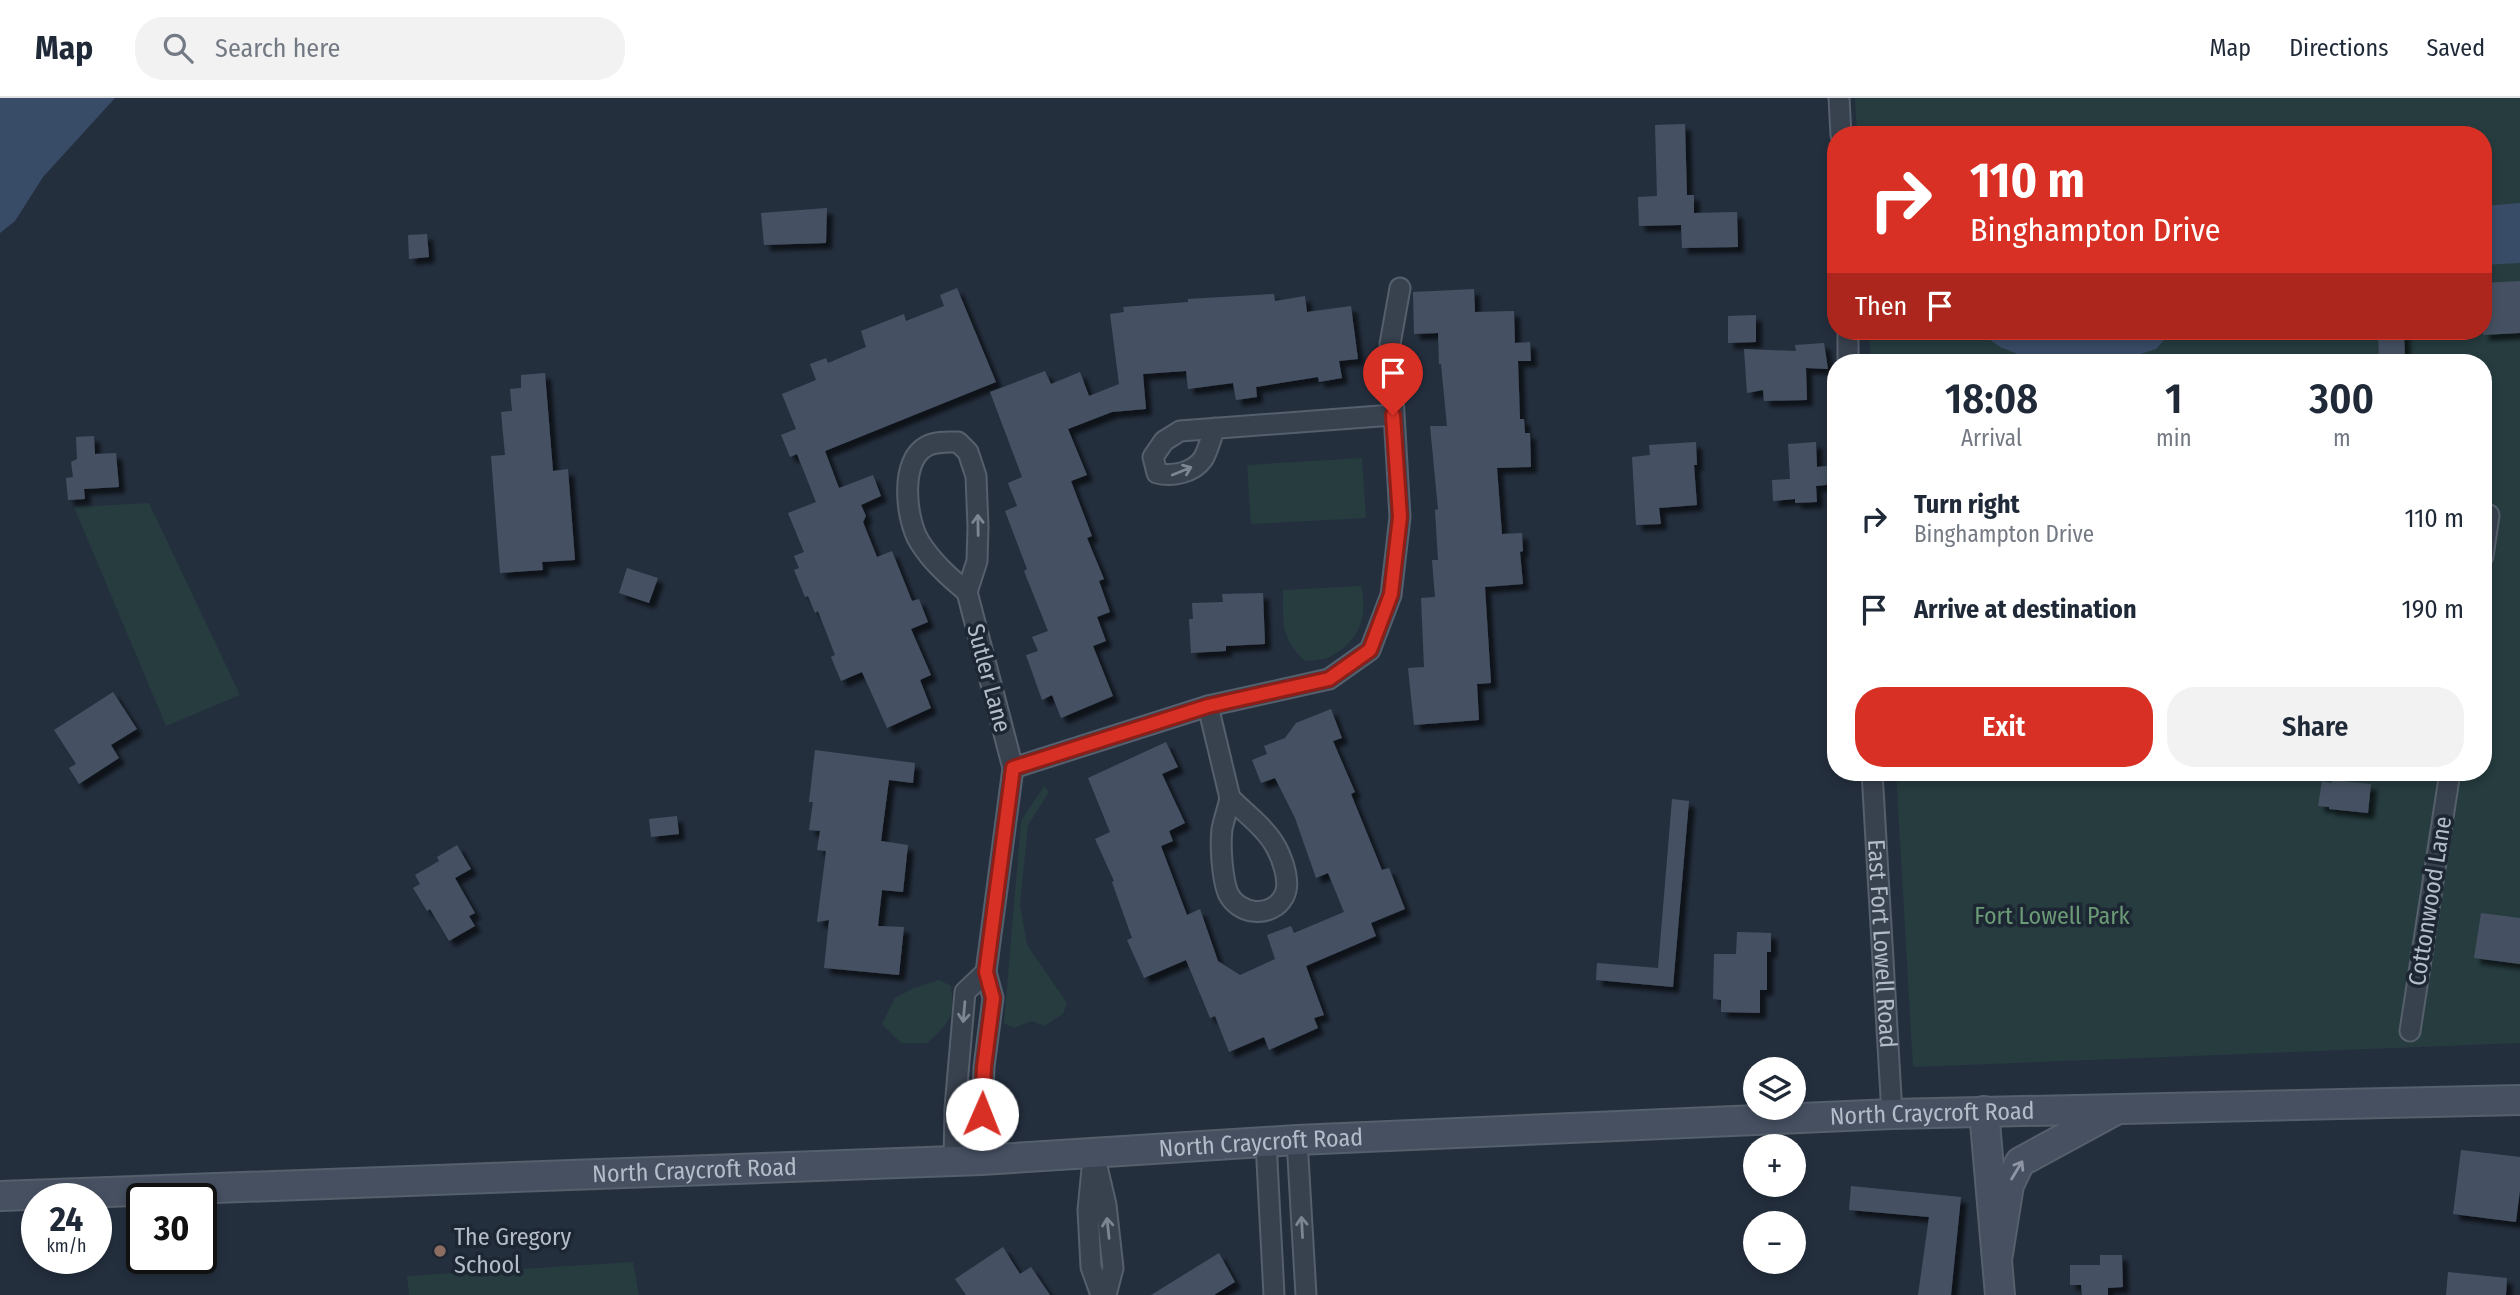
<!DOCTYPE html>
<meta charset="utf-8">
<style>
:root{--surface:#fff;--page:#f2f2f3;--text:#1f2937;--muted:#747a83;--line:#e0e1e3;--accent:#d93025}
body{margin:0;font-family:"Fira Sans Condensed",sans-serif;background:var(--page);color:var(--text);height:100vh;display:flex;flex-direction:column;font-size:26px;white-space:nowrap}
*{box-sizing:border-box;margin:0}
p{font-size:23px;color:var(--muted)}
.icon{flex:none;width:38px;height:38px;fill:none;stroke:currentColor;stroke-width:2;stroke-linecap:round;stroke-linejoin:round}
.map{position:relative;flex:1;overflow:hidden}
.panel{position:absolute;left:1827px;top:256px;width:665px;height:427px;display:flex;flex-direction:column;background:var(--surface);border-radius:28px;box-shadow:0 4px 10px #0003}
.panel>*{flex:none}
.guide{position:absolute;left:1827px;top:28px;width:665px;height:214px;border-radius:28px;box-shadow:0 4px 10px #0003;background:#d93025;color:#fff;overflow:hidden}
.tools{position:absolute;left:1743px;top:959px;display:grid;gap:14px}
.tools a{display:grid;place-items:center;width:63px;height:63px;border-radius:50%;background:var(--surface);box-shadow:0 4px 10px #0003;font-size:35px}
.speed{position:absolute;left:21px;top:1085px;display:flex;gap:14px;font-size:35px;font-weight:700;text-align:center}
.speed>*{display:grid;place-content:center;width:91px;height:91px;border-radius:50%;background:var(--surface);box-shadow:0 4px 10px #0003;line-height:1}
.speed small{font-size:18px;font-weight:400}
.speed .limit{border:4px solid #111;border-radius:10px;background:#fff;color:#111}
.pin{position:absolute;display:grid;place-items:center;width:60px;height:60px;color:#fff;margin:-72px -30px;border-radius:50% 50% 50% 0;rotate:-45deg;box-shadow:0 0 7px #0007}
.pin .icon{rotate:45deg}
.me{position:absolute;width:77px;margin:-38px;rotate:1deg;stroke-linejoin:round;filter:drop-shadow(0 0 5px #0008)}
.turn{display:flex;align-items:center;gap:24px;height:147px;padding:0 28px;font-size:32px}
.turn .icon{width:91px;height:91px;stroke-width:2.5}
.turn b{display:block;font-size:49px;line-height:60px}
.then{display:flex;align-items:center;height:66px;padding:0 28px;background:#0003;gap:14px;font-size:26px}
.eta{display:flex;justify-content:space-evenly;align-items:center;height:119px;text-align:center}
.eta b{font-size:42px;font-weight:600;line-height:49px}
.cta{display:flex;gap:14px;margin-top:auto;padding:14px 28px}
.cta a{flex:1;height:80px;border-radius:28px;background:var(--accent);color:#fff;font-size:28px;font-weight:600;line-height:80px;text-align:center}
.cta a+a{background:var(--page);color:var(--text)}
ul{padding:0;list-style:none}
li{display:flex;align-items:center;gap:21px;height:91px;padding:0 28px}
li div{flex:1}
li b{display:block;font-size:26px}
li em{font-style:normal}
header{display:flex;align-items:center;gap:42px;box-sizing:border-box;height:98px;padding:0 35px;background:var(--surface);border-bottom:2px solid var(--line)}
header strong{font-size:33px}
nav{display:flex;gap:38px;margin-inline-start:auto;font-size:24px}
.search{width:490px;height:63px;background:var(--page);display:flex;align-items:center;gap:18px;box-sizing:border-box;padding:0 24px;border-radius:28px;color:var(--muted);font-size:26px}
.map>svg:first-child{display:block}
.green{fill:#263c3f}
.water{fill:#394c67}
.building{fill:#455162;filter:url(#shadow)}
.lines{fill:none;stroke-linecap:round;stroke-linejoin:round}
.street-casing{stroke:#565f6c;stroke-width:23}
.secondary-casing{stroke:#565f6c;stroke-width:32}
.street{stroke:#38414e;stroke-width:19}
.secondary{stroke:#465061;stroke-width:28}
.oneway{stroke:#7c8592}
.oneway2{stroke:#8e96a5}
.route-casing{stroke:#8d1f18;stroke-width:18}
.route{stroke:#d93025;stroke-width:12}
.education-dot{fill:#8d6e63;stroke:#1d2633;stroke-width:2.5}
.labels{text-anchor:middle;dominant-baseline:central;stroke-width:7;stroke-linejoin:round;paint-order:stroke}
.street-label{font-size:24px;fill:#b4bcc9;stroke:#1d2633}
.park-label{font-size:24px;fill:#6b9a76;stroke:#1d2633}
.poi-label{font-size:24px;fill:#b4bcc9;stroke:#1d2633;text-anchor:start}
</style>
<header>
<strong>Map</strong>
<div class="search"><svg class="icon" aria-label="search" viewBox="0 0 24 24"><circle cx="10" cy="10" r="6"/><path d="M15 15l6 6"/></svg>Search here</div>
<nav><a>Map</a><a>Directions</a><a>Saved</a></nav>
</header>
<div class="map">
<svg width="2520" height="1197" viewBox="0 0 2520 1197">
<defs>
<filter id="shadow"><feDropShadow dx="6" dy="6" stdDeviation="2" flood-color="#0009"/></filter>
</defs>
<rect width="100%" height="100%" fill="#242f3e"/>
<path class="green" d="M 1855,0 L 2520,0 L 2520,945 L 1913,969 L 1896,674 L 2483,674 L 2483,264 L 1871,264 L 1869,233 L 2483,233 L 2483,37 L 1857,37 Z
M 1362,360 L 1366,420 L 1251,426 L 1247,367 Z
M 149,405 L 240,597 L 166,628 L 74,409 Z
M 1361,488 C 1369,518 1358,547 1327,560 C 1321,562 1312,562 1305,563 C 1280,538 1283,525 1283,492 Z
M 1044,688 L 1049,694 L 1028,727 L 1020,806 L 1027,847 L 1067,905 L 1063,916 L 1044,928 L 1032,923 L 1014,930 L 1004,925 L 1021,723 Z
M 939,882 L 951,888 C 955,919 950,924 927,945 L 901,945 L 882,926 L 895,900 L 914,890 Z
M 633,1164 L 639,1197 L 409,1197 L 407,1178 Z"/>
<path class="water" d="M 0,0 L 115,0 L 43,79 L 15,123 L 0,135 Z
M 2520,105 L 2520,165 L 2483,167 L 2483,108 Z
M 1978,233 L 2172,233 L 2156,251 L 2115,264 L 2038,264 L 2000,249 Z"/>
<path class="building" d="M 1685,26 L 1687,97 L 1694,97 L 1694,115 L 1737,114 L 1738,149 L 1682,150 L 1681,127 L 1639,128 L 1638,99 L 1657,98 L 1655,27 Z
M 827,110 L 826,145 L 764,147 L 761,115 Z
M 427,136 L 429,159 L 409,161 L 408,137 Z
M 2520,183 L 2520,235 L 2483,237 L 2483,185 Z
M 957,190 L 996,284 L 825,353 L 839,390 L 873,377 L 881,398 L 861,407 L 866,418 L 863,424 L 877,459 L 892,453 L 912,503 L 919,501 L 928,524 L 911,531 L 931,577 L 920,582 L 931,610 L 887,630 L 862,574 L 841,583 L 831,559 L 835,557 L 818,513 L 815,515 L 808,498 L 805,499 L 794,472 L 799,470 L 794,458 L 804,454 L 788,415 L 816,404 L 797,356 L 790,359 L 781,337 L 796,331 L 782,296 L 816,282 L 810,266 L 826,260 L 828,265 L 866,249 L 861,233 L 904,216 L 906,223 L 944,208 L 940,197 Z
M 1474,191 L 1475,214 L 1514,213 L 1515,245 L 1530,244 L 1531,263 L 1518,263 L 1520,321 L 1524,321 L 1525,335 L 1530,335 L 1531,369 L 1497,370 L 1502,436 L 1522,435 L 1523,453 L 1520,454 L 1523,486 L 1485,489 L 1491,585 L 1477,586 L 1479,622 L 1414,627 L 1408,570 L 1424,569 L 1421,500 L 1435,499 L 1432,462 L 1438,462 L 1435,412 L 1438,411 L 1430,328 L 1447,328 L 1441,266 L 1439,266 L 1438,235 L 1414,236 L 1413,194 Z
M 1274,196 L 1275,203 L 1305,198 L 1307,214 L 1351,208 L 1358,261 L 1339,263 L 1342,280 L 1319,284 L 1318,279 L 1256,289 L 1257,299 L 1236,302 L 1233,285 L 1188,291 L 1186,273 L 1143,276 L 1146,311 L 1112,314 L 1068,331 L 1087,377 L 1071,383 L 1092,438 L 1087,440 L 1104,481 L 1099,483 L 1110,514 L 1097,519 L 1106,543 L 1093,548 L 1113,598 L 1061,620 L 1052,597 L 1042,602 L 1026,557 L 1038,553 L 1032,539 L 1048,533 L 1024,473 L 1027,471 L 1005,413 L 1017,408 L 1008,385 L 1022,379 L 990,294 L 1045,273 L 1051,286 L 1080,274 L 1089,298 L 1119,286 L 1110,216 L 1124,214 L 1123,209 L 1188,204 L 1188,201 Z
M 1756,217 L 1756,244 L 1728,245 L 1728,218 Z
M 2378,233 L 2404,233 L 2405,261 L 2379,263 Z
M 1824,245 L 1828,271 L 1806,270 L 1807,302 L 1764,303 L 1763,292 L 1747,295 L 1744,251 L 1796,253 L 1795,247 Z
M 545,275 L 553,373 L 568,371 L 575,462 L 542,464 L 543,472 L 500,475 L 491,358 L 505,357 L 501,314 L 512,313 L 510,291 L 521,290 L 521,277 Z
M 94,338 L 95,356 L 116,355 L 119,389 L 84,391 L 85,401 L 68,402 L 66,380 L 73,379 L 71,364 L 77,361 L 76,339 Z
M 1696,344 L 1697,367 L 1694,367 L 1697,407 L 1659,410 L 1661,426 L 1636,427 L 1632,359 L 1650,357 L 1649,347 Z
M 1816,344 L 1817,369 L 1836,367 L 1836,386 L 1816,388 L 1817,404 L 1795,405 L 1795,401 L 1773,403 L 1772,382 L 1790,381 L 1788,346 Z
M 627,470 L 658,480 L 649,505 L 619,495 Z
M 1263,495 L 1265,546 L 1226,548 L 1226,553 L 1191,555 L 1189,521 L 1193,521 L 1192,505 L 1223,504 L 1222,496 Z
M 113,594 L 137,631 L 111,647 L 119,660 L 79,686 L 69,670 L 76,666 L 54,632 Z
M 1331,611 L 1342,640 L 1333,643 L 1355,694 L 1351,696 L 1382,772 L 1389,770 L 1405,811 L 1371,825 L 1376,838 L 1306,868 L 1324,917 L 1314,920 L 1318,930 L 1269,952 L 1264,939 L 1229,954 L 1215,918 L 1210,920 L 1186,862 L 1144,880 L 1127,842 L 1132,840 L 1112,784 L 1114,783 L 1095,741 L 1110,734 L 1088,680 L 1166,644 L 1178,669 L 1162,676 L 1185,725 L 1169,733 L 1173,743 L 1161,748 L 1187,817 L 1200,811 L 1218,863 L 1240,877 L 1275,861 L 1267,837 L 1291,828 L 1294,835 L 1344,814 L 1328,775 L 1316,780 L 1295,720 L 1275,680 L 1261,685 L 1252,662 L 1267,656 L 1264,648 L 1285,640 L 1296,625 Z
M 815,652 L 915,665 L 913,685 L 889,682 L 881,743 L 908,747 L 903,794 L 882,792 L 878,828 L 904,829 L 899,877 L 824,870 L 829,822 L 817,824 L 826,753 L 817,752 L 820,733 L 809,732 L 813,704 L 809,704 Z
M 2332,682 L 2371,686 L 2368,715 L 2329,711 L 2329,709 L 2318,708 L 2322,683 L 2332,685 Z
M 1672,701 L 1689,703 L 1673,889 L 1596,882 L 1597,865 L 1658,870 Z
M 677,718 L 679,736 L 651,739 L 649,721 Z
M 457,747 L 471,771 L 455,780 L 475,815 L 469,818 L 475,828 L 449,843 L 430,811 L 427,813 L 413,790 L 420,786 L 415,777 L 439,763 L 437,759 Z
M 2481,815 L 2520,820 L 2520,866 L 2474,860 Z
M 1737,834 L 1771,835 L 1771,854 L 1767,854 L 1767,892 L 1760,892 L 1760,915 L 1721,914 L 1721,902 L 1713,901 L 1714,856 L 1736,856 Z
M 2461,1052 L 2520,1059 L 2520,1092 L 2516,1124 L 2453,1116 Z
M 1851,1088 L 1961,1099 L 1951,1197 L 1918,1197 L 1929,1119 L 1849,1112 Z
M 1003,1149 L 1020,1176 L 1031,1169 L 1050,1197 L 966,1197 L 955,1181 Z
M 1219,1155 L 1235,1184 L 1214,1197 L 1151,1197 Z
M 2100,1157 L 2122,1157 L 2123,1189 L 2108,1190 L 2108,1197 L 2082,1197 L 2081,1187 L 2070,1187 L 2070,1167 L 2100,1167 Z
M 2448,1174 L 2507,1180 L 2506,1197 L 2446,1197 Z"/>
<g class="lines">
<g class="street-casing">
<g id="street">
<path d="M 1839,0 L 1841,37"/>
<path d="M 1848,233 L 1848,264"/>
<path d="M 1215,330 C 1211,339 1208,353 1203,361 C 1193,375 1172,379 1157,375 L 1153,359 L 1164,343 L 1180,333 L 1393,317"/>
<path d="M 2483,458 L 2489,417"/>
<path d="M 967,494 C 949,479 931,463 919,443 C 906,421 899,362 927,348 C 936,343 948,344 958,344 L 968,354 L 976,378 L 978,429 L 977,463 L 967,494 L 1013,670 L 986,874"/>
<path d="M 1208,608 L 1230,700"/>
<path d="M 1013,670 L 1208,608 L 1329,581 L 1370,552 L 1391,497 L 1400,419 L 1390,246 L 1400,190"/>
<path id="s1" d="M 1872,674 L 1892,1016"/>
<path d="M 1230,700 C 1246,716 1267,731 1277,751 C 1283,763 1291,785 1284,798 C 1272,821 1238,817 1228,795 C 1222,780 1220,747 1222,731 C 1224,721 1228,710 1230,700 Z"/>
<path d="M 2410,933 L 2450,674"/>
<path d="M 1297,1042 L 1306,1197"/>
<path d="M 1266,1044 L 1274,1197"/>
<path d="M 1094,1056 L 1106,1107 L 1113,1170 L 1106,1197"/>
<path d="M 954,1063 L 955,1010 L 965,894 L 986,874 L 993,900 L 984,969 L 981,1062"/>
<path d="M 1092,1071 L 1088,1112 L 1091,1169 L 1101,1197"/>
</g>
</g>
<g class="secondary-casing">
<g id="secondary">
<path d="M 1984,1013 L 2000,1197"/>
<path id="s2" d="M 0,1098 L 981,1062 L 1297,1042 L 1892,1016 L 2520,1002"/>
<path d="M 1997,1162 L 2009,1087 L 2020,1064 L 2116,1012"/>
</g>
</g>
<use href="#street" class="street"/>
<use href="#secondary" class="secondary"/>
</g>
<defs><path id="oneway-shaft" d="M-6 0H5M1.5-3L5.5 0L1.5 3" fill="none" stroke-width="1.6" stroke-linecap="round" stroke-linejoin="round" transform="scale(1.75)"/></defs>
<g class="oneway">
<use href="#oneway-shaft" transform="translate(1182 373) rotate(-22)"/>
<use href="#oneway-shaft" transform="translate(978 427) rotate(-91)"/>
<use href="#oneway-shaft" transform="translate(964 914) rotate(95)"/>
<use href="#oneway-shaft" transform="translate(1302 1129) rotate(-93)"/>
<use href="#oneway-shaft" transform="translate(1108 1130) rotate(-96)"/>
</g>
<use class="oneway2" href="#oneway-shaft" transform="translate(2017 1072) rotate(-59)"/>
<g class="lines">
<g class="route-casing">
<path id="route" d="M 982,1016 L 984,969 L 993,900 L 986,874 L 1013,670 L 1208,608 L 1329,581 L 1370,552 L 1391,496 L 1400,419 L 1393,317"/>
</g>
<use href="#route" class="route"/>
</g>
<circle class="education-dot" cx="440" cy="1153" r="7"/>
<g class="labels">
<g class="street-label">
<text transform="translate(989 580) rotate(75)">Sutler Lane</text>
<text transform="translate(2430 803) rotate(-81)">Cottonwood Lane</text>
<text stroke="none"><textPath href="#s1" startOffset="172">East Fort Lowell Road</textPath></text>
<text stroke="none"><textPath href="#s2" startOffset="1934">North Craycroft Road</textPath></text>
<text stroke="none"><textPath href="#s2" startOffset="1262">North Craycroft Road</textPath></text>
<text stroke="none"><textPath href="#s2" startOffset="695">North Craycroft Road</textPath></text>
</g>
<g class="park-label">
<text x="2052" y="818">Fort Lowell Park</text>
</g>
<g class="poi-label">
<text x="454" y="1139">The Gregory<tspan x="454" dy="28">School</tspan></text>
</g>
</g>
</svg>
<div class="tools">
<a><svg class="icon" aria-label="layers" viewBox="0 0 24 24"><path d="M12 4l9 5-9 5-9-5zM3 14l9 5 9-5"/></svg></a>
<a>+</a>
<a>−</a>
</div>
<div class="speed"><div>24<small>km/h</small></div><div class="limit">30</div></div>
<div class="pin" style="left:1393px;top:317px;background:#d93025"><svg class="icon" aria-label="arrive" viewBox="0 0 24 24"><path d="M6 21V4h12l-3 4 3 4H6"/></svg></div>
<svg class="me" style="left:982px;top:1016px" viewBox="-20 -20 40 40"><circle r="19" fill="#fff"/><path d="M0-13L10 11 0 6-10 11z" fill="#d93025"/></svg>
<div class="guide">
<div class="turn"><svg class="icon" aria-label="right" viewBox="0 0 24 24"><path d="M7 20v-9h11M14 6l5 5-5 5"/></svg><div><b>110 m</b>Binghampton Drive</div></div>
<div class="then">Then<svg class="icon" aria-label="arrive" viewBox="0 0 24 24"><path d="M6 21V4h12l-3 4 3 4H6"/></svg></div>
</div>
<section class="panel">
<div class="eta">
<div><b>18:08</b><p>Arrival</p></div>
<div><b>1</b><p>min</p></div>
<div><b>300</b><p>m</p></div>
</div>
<ul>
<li><svg class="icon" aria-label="right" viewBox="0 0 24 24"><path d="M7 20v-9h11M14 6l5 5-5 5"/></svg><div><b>Turn right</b><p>Binghampton Drive</p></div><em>110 m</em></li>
<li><svg class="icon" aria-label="arrive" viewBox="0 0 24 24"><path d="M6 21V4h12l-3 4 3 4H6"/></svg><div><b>Arrive at destination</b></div><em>190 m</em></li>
</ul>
<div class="cta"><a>Exit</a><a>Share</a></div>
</section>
</div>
